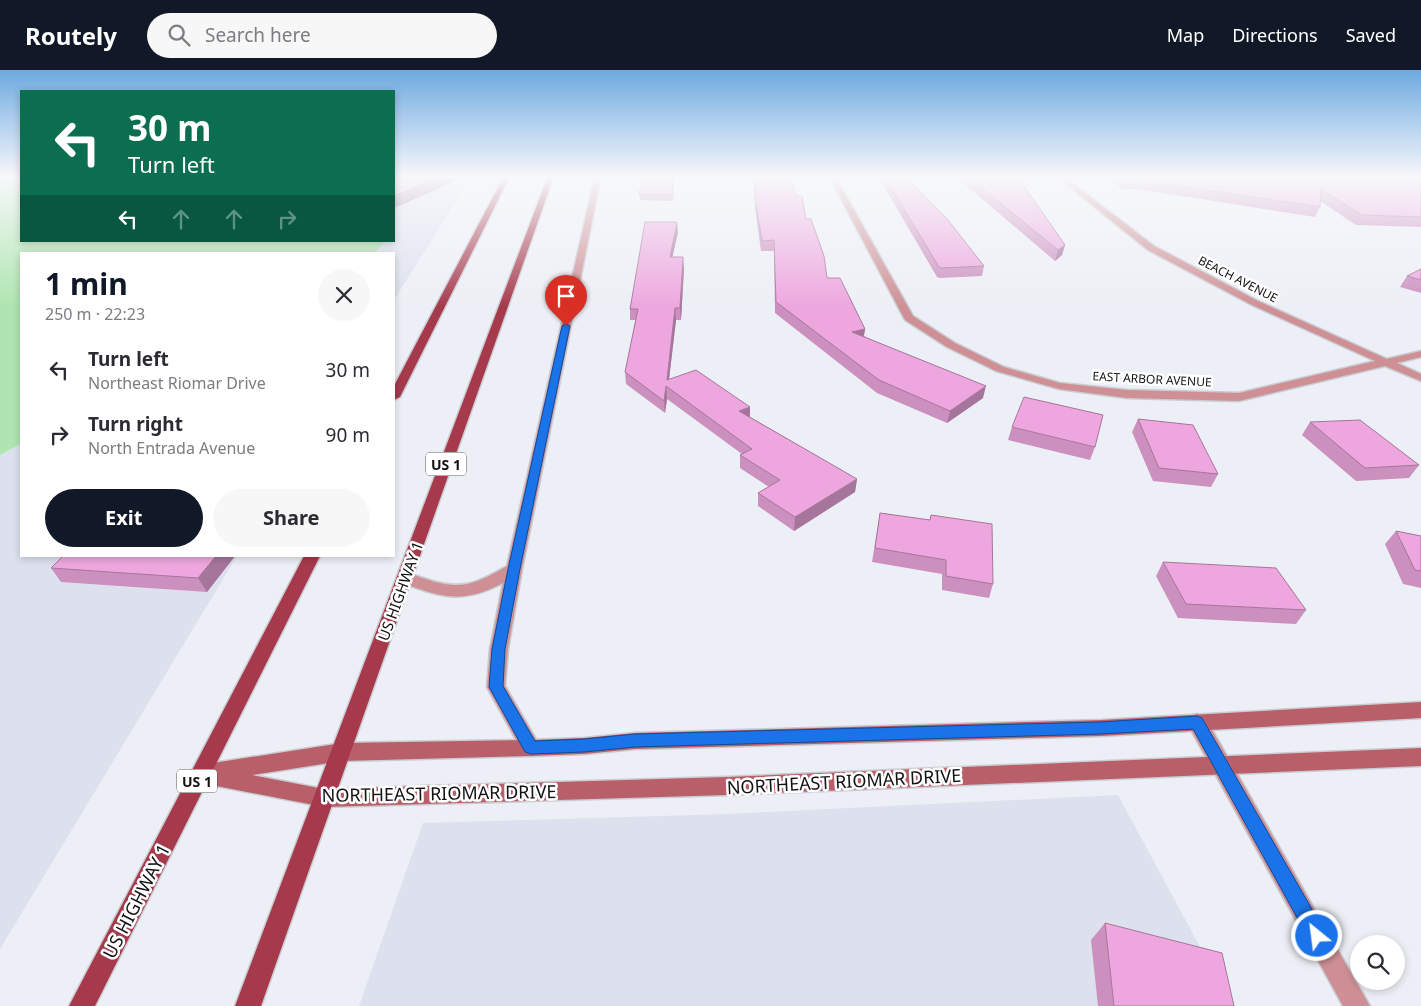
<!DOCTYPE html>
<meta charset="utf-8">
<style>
:root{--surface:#fff;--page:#f7f7f7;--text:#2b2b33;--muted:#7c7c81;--accent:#111827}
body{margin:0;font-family:"Noto Sans",sans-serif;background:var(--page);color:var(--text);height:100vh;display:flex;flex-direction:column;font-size:19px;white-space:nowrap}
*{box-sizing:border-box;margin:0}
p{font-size:16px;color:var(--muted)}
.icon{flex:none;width:28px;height:28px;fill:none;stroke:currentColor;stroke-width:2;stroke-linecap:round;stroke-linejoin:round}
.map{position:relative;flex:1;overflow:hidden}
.sheet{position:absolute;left:20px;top:182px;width:375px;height:305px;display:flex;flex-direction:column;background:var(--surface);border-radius:0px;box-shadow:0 2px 8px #0003}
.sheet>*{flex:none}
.banner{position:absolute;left:20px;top:20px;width:375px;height:152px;border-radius:0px;box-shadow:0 2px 8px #0003;background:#0b6e4f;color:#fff;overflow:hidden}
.buttons{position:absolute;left:1350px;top:865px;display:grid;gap:10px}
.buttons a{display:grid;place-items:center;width:55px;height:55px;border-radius:50%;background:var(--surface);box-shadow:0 2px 8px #0003;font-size:25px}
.pin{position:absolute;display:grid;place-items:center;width:42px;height:42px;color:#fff;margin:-51px -21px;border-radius:50% 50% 50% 0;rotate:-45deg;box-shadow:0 0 5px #0007}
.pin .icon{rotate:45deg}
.me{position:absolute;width:55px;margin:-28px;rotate:331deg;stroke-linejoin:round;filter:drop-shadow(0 0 4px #0008)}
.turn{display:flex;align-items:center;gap:18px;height:105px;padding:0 25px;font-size:22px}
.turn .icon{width:65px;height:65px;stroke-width:2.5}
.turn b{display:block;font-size:35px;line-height:42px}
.lanes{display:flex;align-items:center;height:48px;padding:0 25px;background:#0003;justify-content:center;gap:25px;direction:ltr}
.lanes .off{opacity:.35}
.round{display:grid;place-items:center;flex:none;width:52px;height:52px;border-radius:26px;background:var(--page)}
.summary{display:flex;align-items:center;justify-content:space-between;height:85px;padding:0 25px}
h1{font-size:30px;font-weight:700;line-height:38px;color:var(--accent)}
.button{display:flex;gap:10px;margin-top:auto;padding:10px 25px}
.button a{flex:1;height:58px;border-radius:30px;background:var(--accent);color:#fff;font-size:20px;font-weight:700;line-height:58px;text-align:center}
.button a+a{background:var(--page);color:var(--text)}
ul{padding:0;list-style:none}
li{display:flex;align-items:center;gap:15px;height:65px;padding:0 25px}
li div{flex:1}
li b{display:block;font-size:19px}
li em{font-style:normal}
header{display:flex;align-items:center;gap:30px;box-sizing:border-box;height:70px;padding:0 25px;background:var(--accent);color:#fff}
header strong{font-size:24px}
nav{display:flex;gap:28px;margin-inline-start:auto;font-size:18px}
.search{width:350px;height:45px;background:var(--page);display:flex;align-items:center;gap:12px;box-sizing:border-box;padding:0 18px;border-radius:28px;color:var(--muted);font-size:19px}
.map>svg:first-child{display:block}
.built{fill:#dde1ee}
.green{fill:#afe5b0}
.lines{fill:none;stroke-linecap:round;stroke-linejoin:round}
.street-casing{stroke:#caccd2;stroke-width:3}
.secondary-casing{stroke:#caccd2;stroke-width:3}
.primary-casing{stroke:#caccd2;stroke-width:3}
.street{fill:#ce9095;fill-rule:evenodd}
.secondary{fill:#b95f6a;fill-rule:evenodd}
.primary{fill:#a6394c;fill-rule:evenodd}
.wall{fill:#cc90bf}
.shaded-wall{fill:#a6759b}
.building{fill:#eda7de;stroke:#a6759b}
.route{fill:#1a73e8;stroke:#114b97}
.labels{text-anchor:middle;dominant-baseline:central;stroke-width:5;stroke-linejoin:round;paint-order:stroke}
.far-street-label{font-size:12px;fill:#111214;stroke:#fff}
.shield{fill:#fff;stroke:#58595a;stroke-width:1}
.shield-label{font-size:14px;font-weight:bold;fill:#111214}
.street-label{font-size:15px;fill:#111214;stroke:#fff}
.near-street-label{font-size:18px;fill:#111214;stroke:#fff}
</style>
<header>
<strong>Routely</strong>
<div class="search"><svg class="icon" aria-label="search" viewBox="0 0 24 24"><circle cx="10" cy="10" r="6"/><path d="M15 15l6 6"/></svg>Search here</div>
<nav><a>Map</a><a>Directions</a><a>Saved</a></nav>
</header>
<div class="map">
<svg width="1421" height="936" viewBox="0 0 1421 936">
<rect width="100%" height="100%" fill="#edeff6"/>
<path class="built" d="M 394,106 L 472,106 L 394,230 L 394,184 L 374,184 L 386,171 L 394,171 Z
M 21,374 L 21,486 L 237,486 L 0,879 L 0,385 Z
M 1118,725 L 1232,936 L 359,936 L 423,753 L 726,744 Z"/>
<path class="green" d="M 0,106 L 21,106 L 21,171 L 386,171 L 374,184 L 21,184 L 21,374 L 0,385 Z"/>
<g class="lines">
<g class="street-casing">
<path id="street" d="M 595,106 L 601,106 L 522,499 L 508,579 L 505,616 L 541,678 L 538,684 L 531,686 L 524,684 L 487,617 L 490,579 L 503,513 C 461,535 442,527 399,512 L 397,508 L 399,504 C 408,502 417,506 426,509 C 461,521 476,514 507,496 Z
M 829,106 L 835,106 L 913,246 L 955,273 L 1004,297 L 1060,313 L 1127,320 L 1239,323 L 1375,291 L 1252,235 L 1148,180 L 1056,106 L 1063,106 L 1154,176 L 1258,231 L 1387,289 L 1421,281 L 1421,287 L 1397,293 L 1421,304 L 1421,311 L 1385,296 L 1239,331 L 1127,328 L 1059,319 L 996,301 L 947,277 L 905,250 Z
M 1197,644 L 1204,646 L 1370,936 L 1343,936 L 1190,658 L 1187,652 L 1190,646 Z"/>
</g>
<g class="secondary-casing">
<path id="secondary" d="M 1421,632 L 1421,648 L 1101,666 L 635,679 L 584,684 L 531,686 L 342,691 L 252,705 L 324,719 L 727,707 L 1421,678 L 1421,696 L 727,725 L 324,737 L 201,713 L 194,710 L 191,704 L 194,698 C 201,695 206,696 213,693 L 342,673 L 531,670 L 584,668 L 635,663 L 1101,650 Z"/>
</g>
<g class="primary-casing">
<path id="primary" d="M 504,106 L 510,106 L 400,327 L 394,330 L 394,316 Z
M 548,106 L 554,106 L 261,936 L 235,936 Z
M 304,486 L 320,486 L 95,936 L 69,936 Z"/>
</g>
<use href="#street" class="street"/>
<use href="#secondary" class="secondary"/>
<use href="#primary" class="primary"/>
</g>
<path class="wall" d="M 674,106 L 673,131 L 640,130 L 639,124 Z
M 755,106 L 796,126 L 806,149 L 827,208 L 865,259 L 864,266 L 983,328 L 947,353 L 877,323 L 775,243 L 774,181 L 761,181 L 755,138 Z
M 878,106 L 905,106 L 984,196 L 982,206 L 940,208 L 937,207 Z
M 955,106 L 1016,106 L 1065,175 L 1062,185 L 1055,191 Z
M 1105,106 L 1421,106 L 1421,157 L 1356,155 L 1320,131 L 1320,137 L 1315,147 L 1138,119 L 1123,119 Z
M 678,162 L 672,187 L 684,198 L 681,250 L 676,250 L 669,310 L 750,347 L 857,409 L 855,422 L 794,461 L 758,436 L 758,423 L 769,417 L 740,398 L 740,385 L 742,384 L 667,329 L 665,343 L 626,314 L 625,302 L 636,250 L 630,250 L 630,239 Z
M 1421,199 L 1421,223 L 1400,217 L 1407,206 Z
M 1138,349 L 1218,404 L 1211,417 L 1153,411 L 1132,362 Z
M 1310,352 L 1419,395 L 1409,408 L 1356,411 L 1302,365 Z
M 1012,357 L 1095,377 L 1090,390 L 1008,370 Z
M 880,443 L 930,450 L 931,445 L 993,514 L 989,528 L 942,520 L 942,504 L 872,492 Z
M 1396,461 L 1421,466 L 1421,518 L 1403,514 L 1385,474 Z
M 63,486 L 235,486 L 207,522 L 61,512 L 51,498 Z
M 1163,492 L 1306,540 L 1296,554 L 1178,548 L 1156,506 Z
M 1105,853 L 1234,936 L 1098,936 L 1091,870 Z"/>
<path class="shaded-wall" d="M 441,106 L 455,106 L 456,111 L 394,138 L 394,126 Z
M 677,152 L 678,162 L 670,198 L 670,187 Z
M 1065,175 L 1062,185 L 1055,191 L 1058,180 Z
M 683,187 L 684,198 L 681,250 L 680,238 Z
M 675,238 L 676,250 L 668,317 L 667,310 Z
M 865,259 L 863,270 L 852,262 Z
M 666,316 L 667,329 L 665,343 L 664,331 Z
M 986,316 L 983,328 L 947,353 L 950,341 Z
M 750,337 L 750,349 L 739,341 Z
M 857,409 L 855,422 L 794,461 L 795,447 Z
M 216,486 L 235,486 L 207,522 L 198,508 Z"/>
<path class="building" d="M 394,106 L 441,106 L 394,126 Z
M 644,106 L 673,106 L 673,125 L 639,124 Z
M 755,106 L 791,106 L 796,126 L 802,126 L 806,149 L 811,149 L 824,186 L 827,208 L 840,208 L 865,259 L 852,262 L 986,316 L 950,341 L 879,310 L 776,232 L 774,170 L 762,171 L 755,129 Z
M 884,106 L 905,106 L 948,150 L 984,196 L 942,198 L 939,197 Z
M 967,106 L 1016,106 L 1020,110 L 1065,175 L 1058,180 Z
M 1120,106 L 1305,106 L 1313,111 L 1323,108 L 1322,106 L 1421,106 L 1421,147 L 1362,145 L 1321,119 L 1320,137 L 1141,110 L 1126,110 Z
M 645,152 L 677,152 L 670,187 L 683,187 L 680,238 L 675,238 L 667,310 L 696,300 L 750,337 L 739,341 L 857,409 L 795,447 L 758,423 L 780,410 L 740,385 L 752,379 L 666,316 L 664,331 L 625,302 L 638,239 L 630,239 Z
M 1421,199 L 1421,210 L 1407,206 Z
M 1024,327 L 1103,345 L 1095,377 L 1012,357 Z
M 1138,349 L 1193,355 L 1218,404 L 1159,398 Z
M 1360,350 L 1419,395 L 1365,398 L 1310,352 Z
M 880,443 L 930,450 L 931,445 L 992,454 L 993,514 L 946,506 L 946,490 L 875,478 Z
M 1396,461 L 1421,466 L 1421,501 L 1415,500 Z
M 63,486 L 216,486 L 198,508 L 51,498 Z
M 1163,492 L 1276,498 L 1306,540 L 1186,534 Z
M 1105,853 L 1222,883 L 1234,936 L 1114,936 Z"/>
<linearGradient id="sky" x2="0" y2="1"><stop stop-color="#6da9df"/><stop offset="0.45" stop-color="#f7f8fb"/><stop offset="1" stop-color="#f7f8fb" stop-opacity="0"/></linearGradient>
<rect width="1421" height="237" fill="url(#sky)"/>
<path class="route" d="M 566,253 L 570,256 L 520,499 L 505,579 L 503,616 L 535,671 L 584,669 L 635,664 L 1100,652 L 1197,646 L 1202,648 L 1324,860 L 1326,866 L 1324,873 L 1317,876 L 1311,873 L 1193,659 L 1100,664 L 635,677 L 584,682 L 531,684 L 525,682 L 489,617 L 492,579 L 508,499 L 562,256 Z"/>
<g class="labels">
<g class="far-street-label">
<text transform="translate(1238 209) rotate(27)">BEACH AVENUE</text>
<text transform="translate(1152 309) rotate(3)">EAST ARBOR AVENUE</text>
</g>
<g class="shield">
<rect x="426" y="382.5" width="40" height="23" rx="4"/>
<rect x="177" y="699.5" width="40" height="23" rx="4"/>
</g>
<g class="shield-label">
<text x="446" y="394">US 1</text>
<text x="197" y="711">US 1</text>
</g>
<g class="street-label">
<text transform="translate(400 521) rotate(-70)">US HIGHWAY 1</text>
</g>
<g class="near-street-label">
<text transform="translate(844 711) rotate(-3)">NORTHEAST RIOMAR DRIVE</text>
<text transform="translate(439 723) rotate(-1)">NORTHEAST RIOMAR DRIVE</text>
<text transform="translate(136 831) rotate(-63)">US HIGHWAY 1</text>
</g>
</g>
</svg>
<div class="buttons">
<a><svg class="icon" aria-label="search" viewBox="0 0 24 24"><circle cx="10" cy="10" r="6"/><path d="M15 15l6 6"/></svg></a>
</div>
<div class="pin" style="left:566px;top:256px;background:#d93025"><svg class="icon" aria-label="arrive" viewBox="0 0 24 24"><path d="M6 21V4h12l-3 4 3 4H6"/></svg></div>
<svg class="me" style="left:1317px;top:866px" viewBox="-20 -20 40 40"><circle r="17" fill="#1a73e8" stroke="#fff" stroke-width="3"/><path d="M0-11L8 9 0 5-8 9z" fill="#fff"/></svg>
<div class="banner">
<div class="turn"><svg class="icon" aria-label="left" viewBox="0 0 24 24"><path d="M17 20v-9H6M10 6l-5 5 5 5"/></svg><div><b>30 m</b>Turn left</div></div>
<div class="lanes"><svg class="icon" aria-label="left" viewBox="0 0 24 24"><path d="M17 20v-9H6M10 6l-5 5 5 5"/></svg><svg class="icon off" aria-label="ahead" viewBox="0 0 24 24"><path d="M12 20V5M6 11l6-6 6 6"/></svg><svg class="icon off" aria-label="ahead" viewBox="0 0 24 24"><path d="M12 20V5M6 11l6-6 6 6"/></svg><svg class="icon off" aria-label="right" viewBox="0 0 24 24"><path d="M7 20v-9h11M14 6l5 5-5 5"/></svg></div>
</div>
<section class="sheet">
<div class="summary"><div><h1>1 min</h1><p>250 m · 22:23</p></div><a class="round"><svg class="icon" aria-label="close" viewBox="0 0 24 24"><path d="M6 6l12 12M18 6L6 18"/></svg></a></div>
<ul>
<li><svg class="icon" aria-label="left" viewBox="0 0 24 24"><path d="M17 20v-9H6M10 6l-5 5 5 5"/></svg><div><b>Turn left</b><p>Northeast Riomar Drive</p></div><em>30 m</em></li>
<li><svg class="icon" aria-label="right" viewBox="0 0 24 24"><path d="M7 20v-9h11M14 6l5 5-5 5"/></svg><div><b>Turn right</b><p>North Entrada Avenue</p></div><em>90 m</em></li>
</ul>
<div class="button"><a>Exit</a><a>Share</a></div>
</section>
</div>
